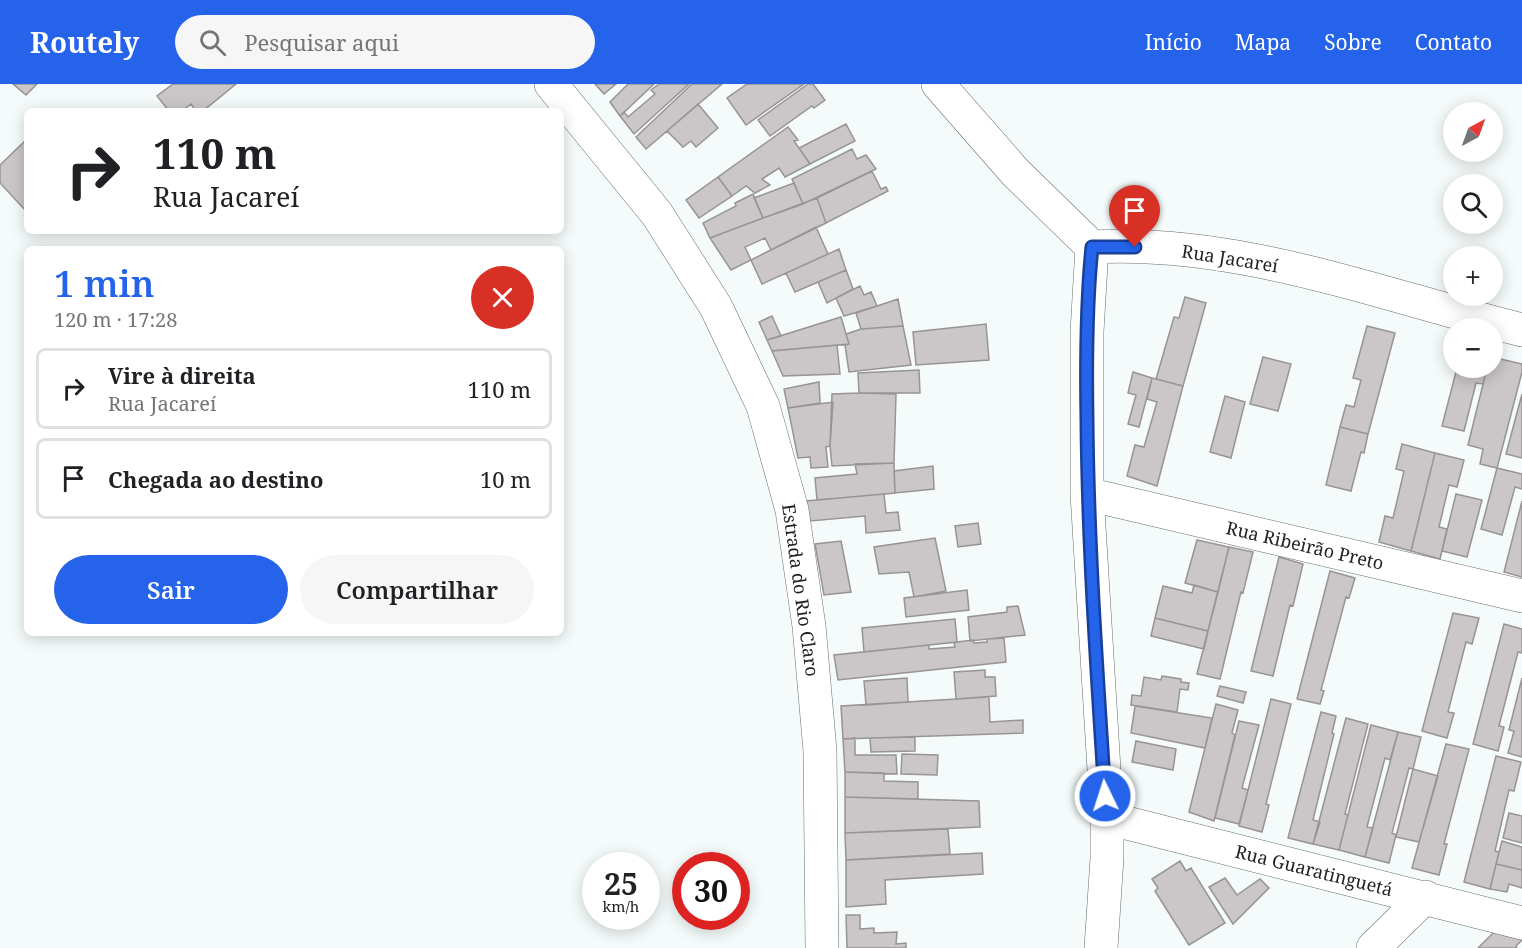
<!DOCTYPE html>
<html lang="pt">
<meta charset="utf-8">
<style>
:root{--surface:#fff;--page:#f6f6f6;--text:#202124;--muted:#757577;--line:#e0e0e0;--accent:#2563eb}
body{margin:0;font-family:"Noto Serif",serif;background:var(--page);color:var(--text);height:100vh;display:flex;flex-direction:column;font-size:22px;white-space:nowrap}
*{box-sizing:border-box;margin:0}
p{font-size:20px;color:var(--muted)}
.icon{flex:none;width:33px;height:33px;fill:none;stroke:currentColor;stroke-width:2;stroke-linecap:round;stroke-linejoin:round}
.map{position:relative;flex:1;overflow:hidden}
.drawer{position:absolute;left:24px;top:162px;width:540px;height:390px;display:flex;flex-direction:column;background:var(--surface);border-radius:9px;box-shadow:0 3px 15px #0003}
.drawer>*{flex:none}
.hud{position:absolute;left:24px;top:24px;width:540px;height:126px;border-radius:9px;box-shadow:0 3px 15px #0003;background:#fff;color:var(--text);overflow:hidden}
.needle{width:39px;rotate:41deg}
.controls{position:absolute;left:1443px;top:18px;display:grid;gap:12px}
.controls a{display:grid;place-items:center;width:60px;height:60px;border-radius:50%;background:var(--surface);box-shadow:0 3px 15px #0003;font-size:30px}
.speed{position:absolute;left:582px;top:768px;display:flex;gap:12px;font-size:30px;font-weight:700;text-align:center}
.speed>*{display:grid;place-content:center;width:78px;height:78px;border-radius:50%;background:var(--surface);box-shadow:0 3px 15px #0003;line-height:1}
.speed small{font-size:15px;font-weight:400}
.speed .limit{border:9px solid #d22;background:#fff;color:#111}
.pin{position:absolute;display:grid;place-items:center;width:51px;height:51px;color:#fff;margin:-62px -26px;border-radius:50% 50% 50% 0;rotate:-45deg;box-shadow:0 0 6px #0007}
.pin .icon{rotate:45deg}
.me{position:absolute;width:66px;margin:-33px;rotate:356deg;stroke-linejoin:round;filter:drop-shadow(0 0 4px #0008)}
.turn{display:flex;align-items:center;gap:21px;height:126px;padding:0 30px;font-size:27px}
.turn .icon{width:78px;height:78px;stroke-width:2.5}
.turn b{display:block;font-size:42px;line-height:51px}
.round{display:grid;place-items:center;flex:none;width:63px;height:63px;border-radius:32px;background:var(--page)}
.summary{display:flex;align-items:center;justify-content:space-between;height:102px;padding:0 30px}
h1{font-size:36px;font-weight:600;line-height:45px;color:var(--accent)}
.button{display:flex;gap:12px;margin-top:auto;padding:12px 30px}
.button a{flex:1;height:69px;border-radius:36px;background:var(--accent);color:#fff;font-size:24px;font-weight:600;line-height:69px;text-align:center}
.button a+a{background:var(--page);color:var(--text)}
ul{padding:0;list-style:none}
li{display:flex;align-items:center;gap:18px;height:81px;margin:0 12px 9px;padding:0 18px;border:3px solid var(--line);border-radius:9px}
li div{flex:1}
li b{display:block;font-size:22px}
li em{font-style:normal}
header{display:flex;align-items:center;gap:36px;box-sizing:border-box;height:84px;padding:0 30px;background:var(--accent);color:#fff}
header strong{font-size:28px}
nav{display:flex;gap:33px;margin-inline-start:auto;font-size:21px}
.search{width:420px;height:54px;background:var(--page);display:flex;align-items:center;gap:15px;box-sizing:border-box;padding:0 21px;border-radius:33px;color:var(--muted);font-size:22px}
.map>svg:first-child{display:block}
.building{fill:#cbc6c7;stroke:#989394;stroke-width:1.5}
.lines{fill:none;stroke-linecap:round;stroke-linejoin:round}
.minor-casing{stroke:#686e6d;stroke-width:34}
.secondary-casing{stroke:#686e6d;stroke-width:34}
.minor{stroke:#fff;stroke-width:33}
.secondary{stroke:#fff;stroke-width:33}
.route-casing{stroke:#184099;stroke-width:15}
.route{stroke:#2563eb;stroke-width:10}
.labels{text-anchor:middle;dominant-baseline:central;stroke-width:6;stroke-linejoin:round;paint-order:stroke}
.street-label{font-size:18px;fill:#222424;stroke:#fff}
</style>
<header>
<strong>Routely</strong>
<div class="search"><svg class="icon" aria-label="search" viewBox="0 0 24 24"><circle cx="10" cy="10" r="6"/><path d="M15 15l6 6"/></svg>Pesquisar aqui</div>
<nav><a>Início</a><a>Mapa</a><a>Sobre</a><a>Contato</a></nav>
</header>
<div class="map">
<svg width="1522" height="864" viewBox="0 0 1522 864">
<rect width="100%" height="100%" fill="#f4fbfa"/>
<path class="building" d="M 13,0 L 37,0 L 26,11 Z
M 173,0 L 236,0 L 203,27 L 196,27 L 191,20 L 182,27 L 169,27 L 157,12 Z
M 595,0 L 616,0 L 604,10 Z
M 628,0 L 654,0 L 620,32 L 610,18 Z
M 659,0 L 689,0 L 634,50 L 620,32 L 624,28 L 628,33 L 655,10 L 651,6 Z
M 692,0 L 722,0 L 646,65 L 636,53 Z
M 747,0 L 804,0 L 746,41 L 727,14 Z
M 808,0 L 813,0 L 825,16 L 814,24 L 812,22 L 770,52 L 758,36 Z
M 698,20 L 718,44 L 696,63 L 691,57 L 683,63 L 667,47 Z
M 846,40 L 855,57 L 810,80 L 799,64 Z
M 788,43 L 798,56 L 794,57 L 810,80 L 785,93 L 779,84 L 762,95 L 770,101 L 755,109 L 746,102 L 732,112 L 718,93 Z
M 27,55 L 27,124 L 25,126 L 0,99 L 0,81 Z
M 852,65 L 857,75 L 866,71 L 876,85 L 803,120 L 792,95 Z
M 872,87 L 881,105 L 886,103 L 888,107 L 826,139 L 817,114 Z
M 718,93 L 732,112 L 699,134 L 686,116 Z
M 794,99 L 803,120 L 763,134 L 754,114 Z
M 753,110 L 763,134 L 710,154 L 703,139 L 736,122 L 735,119 Z
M 817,114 L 826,139 L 771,166 L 765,154 L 745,163 L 751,176 L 731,186 L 710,154 Z
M 816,143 L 828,170 L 762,200 L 751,176 Z
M 839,165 L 846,186 L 795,208 L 786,189 Z
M 846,186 L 853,205 L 827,219 L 818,198 Z
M 860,202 L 864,211 L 871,208 L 877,222 L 844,232 L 836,214 Z
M 1185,213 L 1206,219 L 1183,302 L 1156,295 L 1174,233 L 1179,234 Z
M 898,215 L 903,242 L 861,245 L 856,229 Z
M 772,232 L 781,252 L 767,256 L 759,238 Z
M 841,233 L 849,260 L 772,267 L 767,256 Z
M 986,240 L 989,276 L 916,281 L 913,248 Z
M 903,242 L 911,281 L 849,288 L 845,261 L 849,260 L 846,250 L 861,245 Z
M 1367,242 L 1395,249 L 1368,350 L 1340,343 L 1346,321 L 1354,323 L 1361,296 L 1353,294 Z
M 837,261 L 840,290 L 783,292 L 772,267 Z
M 1263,273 L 1291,280 L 1278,327 L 1250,320 Z
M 1492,273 L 1522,280 L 1522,288 L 1497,384 L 1480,380 L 1483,365 L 1468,361 L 1487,284 L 1492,284 Z
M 1457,284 L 1487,284 L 1483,300 L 1476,299 L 1464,347 L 1442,342 Z
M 919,286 L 920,309 L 859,309 L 858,289 Z
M 1133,288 L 1152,294 L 1139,343 L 1128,340 L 1136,311 L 1128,309 Z
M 1152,294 L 1183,302 L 1157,402 L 1127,392 L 1135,361 L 1144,363 L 1157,318 L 1147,315 Z
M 819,298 L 820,319 L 788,324 L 784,305 Z
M 859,309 L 896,310 L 894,379 L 832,382 L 830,362 L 832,310 Z
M 1522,310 L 1522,374 L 1506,370 Z
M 1225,312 L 1245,318 L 1231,374 L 1210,368 Z
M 833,318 L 830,362 L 826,363 L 828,383 L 811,384 L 810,373 L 798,374 L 788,324 Z
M 1340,343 L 1368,350 L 1364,369 L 1361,368 L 1351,407 L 1326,401 Z
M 1402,360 L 1435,369 L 1411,467 L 1379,458 L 1385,432 L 1393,434 L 1404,387 L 1396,385 Z
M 1435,369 L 1464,376 L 1457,403 L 1449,401 L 1439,443 L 1447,445 L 1440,475 L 1411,467 Z
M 894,379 L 895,409 L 817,416 L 815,394 L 857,390 L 855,380 Z
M 933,382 L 934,405 L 895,409 L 894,387 Z
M 1497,384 L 1522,390 L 1522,405 L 1515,403 L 1502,451 L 1481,445 Z
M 884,410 L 886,429 L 898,428 L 900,446 L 866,449 L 865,432 L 810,437 L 806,417 Z
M 1456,410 L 1482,416 L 1467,473 L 1442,467 Z
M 1522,417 L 1522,493 L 1504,488 Z
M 978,439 L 981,460 L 958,463 L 955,442 Z
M 935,454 L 946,507 L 914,513 L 909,488 L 879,490 L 874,463 Z
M 1197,456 L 1229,463 L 1218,508 L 1185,499 Z
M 841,457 L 851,508 L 824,511 L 815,460 Z
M 1229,463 L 1253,468 L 1243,509 L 1241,508 L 1220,595 L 1197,590 Z
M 1279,473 L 1303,480 L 1293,522 L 1290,521 L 1273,592 L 1251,587 Z
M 1330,487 L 1355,494 L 1349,514 L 1346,513 L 1321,606 L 1324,607 L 1320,620 L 1297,615 Z
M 1194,501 L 1218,508 L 1208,547 L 1155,534 L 1163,502 L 1192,509 Z
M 967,506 L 969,526 L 906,533 L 904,514 Z
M 1018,522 L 1025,551 L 970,557 L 968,533 L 1007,528 L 1007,523 Z
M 1453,529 L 1479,534 L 1472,560 L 1466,558 L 1448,628 L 1454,629 L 1447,654 L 1422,647 Z
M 1155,534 L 1208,547 L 1204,565 L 1151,552 Z
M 955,535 L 957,558 L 864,568 L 862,544 Z
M 1504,540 L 1522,545 L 1522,569 L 1518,568 L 1499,642 L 1504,643 L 1498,667 L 1473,660 Z
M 1004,554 L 1006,578 L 838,596 L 834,571 L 929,561 L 929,565 L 955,563 L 954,559 L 957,558 L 973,556 L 974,559 L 987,558 L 987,555 Z
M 985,586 L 985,593 L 995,593 L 996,612 L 956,615 L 954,588 Z
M 1162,592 L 1181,595 L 1181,598 L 1189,599 L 1188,606 L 1180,605 L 1177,628 L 1131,621 L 1132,611 L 1141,612 L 1144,593 L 1161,596 Z
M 907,594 L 908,618 L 866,621 L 864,597 Z
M 1522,594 L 1522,673 L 1508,669 L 1514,647 L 1509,646 Z
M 1220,602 L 1246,608 L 1243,619 L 1217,612 Z
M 989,613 L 990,638 L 1023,636 L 1023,649 L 843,655 L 841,622 Z
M 1271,615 L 1291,620 L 1266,720 L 1269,721 L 1262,748 L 1239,742 Z
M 1216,620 L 1238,626 L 1232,649 L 1235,651 L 1214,737 L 1189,728 Z
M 1135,622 L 1212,634 L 1205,664 L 1131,649 Z
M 1321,628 L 1336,632 L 1332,649 L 1334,650 L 1313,736 L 1320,738 L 1313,760 L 1288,754 Z
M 1346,634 L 1368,640 L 1345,730 L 1348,731 L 1339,766 L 1313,760 Z
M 1239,637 L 1259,641 L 1242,704 L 1248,706 L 1239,740 L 1215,734 Z
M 1371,641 L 1398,648 L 1390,676 L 1385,674 L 1367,743 L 1373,744 L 1365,773 L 1339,766 Z
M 1398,648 L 1421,653 L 1413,685 L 1409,684 L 1392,749 L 1396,751 L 1389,779 L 1365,773 Z
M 915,653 L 915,667 L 871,668 L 870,654 Z
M 855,654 L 855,671 L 896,671 L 897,690 L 845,688 L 843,655 Z
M 1136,657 L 1176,665 L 1173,686 L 1132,678 Z
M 1446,660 L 1469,665 L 1444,760 L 1447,760 L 1439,791 L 1412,784 Z
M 902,670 L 938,671 L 937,691 L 901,690 Z
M 1496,672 L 1521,678 L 1514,707 L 1509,706 L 1495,767 L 1499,768 L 1490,805 L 1464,798 Z
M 1413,685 L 1438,692 L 1419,758 L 1396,753 Z
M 845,688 L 884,689 L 884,697 L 918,698 L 918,715 L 845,713 Z
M 845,713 L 979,717 L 980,743 L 845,749 Z
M 1509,729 L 1522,732 L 1522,759 L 1503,754 Z
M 948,745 L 950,770 L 846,776 L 845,749 Z
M 1502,757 L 1522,763 L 1522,786 L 1496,780 Z
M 982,769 L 983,790 L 885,796 L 886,820 L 846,823 L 846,776 Z
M 1180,777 L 1186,787 L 1191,784 L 1225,839 L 1189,861 L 1155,807 L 1158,804 L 1152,795 Z
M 1496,780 L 1522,786 L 1522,804 L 1509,800 L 1507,808 L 1490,805 Z
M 1225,794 L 1237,811 L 1260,795 L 1269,804 L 1233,840 L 1209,803 Z
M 846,831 L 860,831 L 860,845 L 874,844 L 874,849 L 897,848 L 896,860 L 906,859 L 906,864 L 847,864 Z
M 1495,847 L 1522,856 L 1516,862 L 1517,864 L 1478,864 Z"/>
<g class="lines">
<g class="minor-casing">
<path id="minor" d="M 938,0 L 1015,88 L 1092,163
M 1087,410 L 1522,512
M 1107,734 L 1522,839
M 1101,864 L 1107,774 L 1107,734 L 1087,410 L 1087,248 L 1092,163 C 1240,155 1381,211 1522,246
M 1373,864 L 1425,813"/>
</g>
<g class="secondary-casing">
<path id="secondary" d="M 551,0 L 657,130 L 716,223 L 763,322 L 792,426 L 809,542 L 820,667 L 822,864"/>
</g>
<use href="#minor" class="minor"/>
<use href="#secondary" class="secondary"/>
</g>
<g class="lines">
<g class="route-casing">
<path id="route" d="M 1105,712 C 1097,587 1088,461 1087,336 C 1086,278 1086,221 1092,163 L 1135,163"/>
</g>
<use href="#route" class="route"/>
</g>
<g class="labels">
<g class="street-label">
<text transform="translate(1230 174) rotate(9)">Rua Jacareí</text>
<text transform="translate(1305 461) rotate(13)">Rua Ribeirão Preto</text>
<text transform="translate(801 506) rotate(82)">Estrada do Rio Claro</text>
<text transform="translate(1314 786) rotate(14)">Rua Guaratinguetá</text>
</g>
</g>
</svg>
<div class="controls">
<a><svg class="needle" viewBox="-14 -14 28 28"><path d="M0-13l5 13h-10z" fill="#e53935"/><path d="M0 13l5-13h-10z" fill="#757577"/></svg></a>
<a><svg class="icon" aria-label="search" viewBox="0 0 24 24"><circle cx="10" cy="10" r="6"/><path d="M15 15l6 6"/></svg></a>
<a>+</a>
<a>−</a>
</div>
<div class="speed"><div>25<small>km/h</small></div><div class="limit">30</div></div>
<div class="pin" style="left:1135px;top:163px;background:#d93025"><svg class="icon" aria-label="arrive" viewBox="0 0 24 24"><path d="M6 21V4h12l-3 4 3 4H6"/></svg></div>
<svg class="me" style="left:1105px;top:712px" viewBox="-20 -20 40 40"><circle r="17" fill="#2563eb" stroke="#fff" stroke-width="3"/><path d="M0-11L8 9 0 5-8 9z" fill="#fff"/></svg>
<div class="hud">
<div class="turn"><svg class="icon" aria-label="right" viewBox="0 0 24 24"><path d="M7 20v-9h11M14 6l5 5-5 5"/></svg><div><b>110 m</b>Rua Jacareí</div></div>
</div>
<section class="drawer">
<div class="summary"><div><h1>1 min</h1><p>120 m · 17:28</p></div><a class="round" style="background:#d93025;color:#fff"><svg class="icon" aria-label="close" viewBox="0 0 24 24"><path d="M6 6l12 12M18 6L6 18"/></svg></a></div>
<ul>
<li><svg class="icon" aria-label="right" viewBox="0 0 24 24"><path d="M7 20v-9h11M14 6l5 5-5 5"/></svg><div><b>Vire à direita</b><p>Rua Jacareí</p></div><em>110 m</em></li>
<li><svg class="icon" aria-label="arrive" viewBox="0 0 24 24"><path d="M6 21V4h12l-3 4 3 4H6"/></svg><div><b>Chegada ao destino</b></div><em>10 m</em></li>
</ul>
<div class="button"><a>Sair</a><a>Compartilhar</a></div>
</section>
</div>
